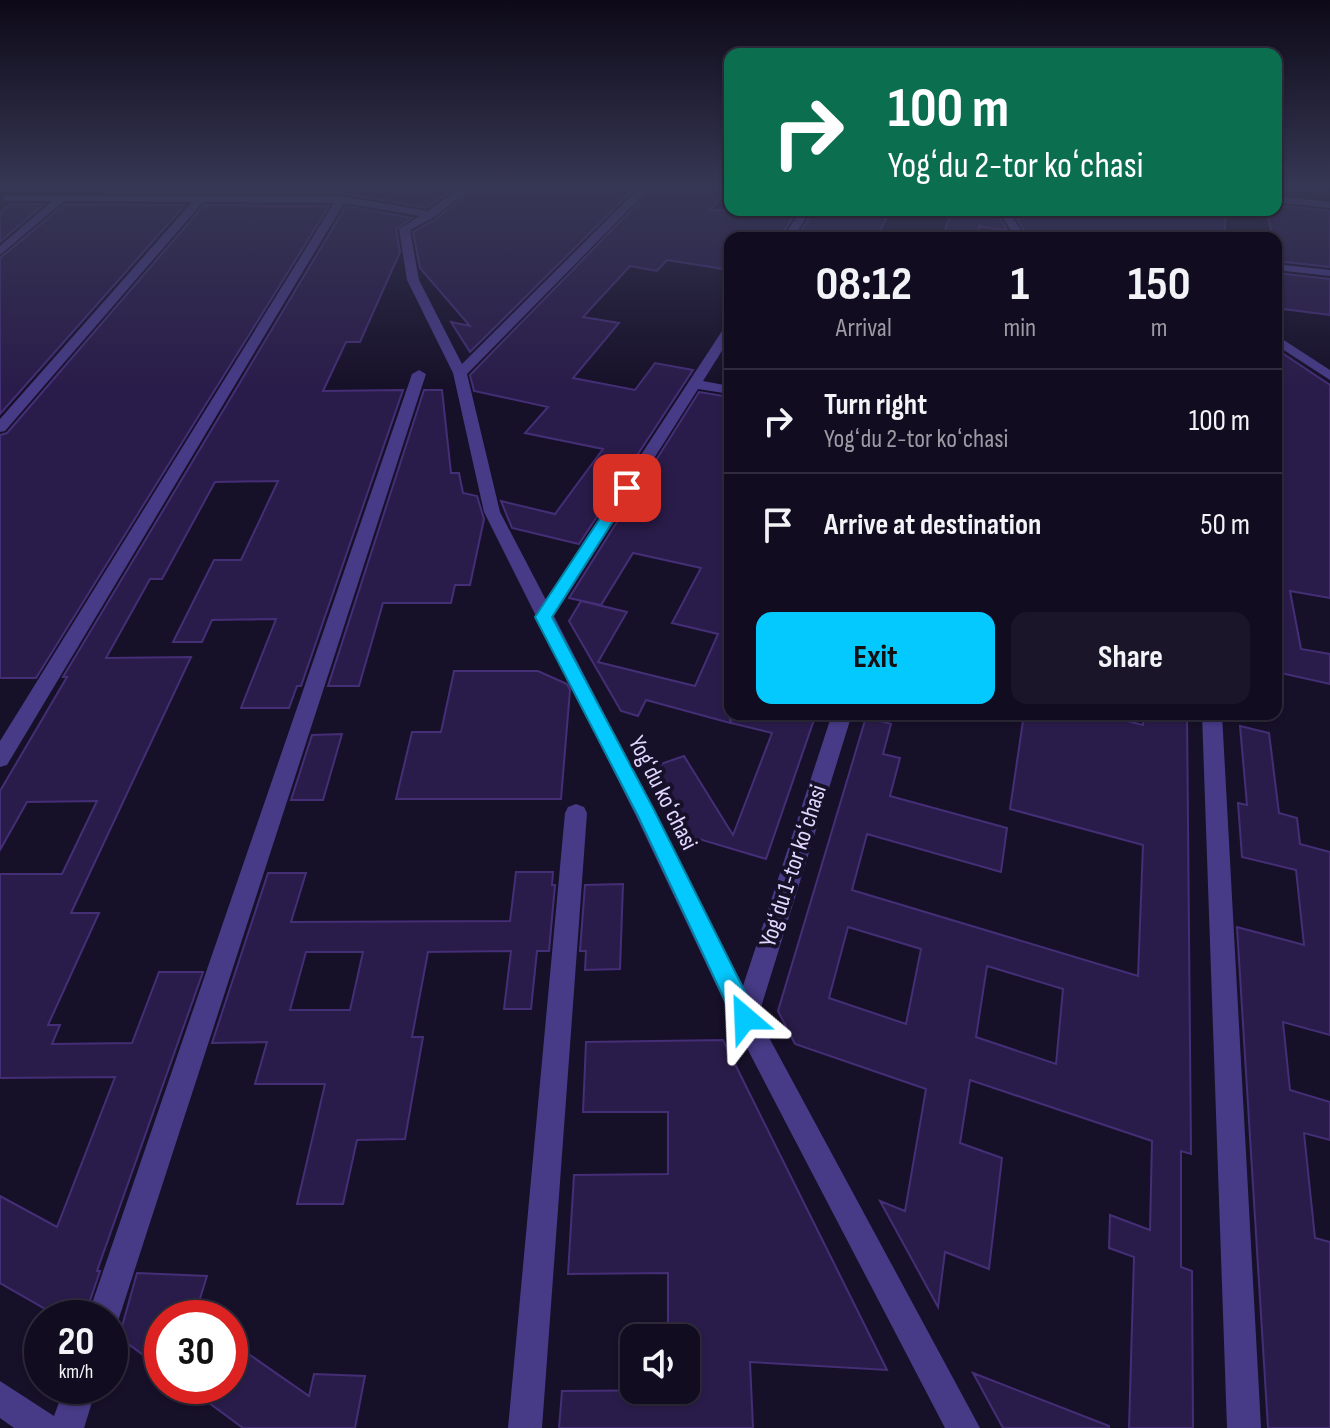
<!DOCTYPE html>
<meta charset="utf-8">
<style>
:root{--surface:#110c1f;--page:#1a1528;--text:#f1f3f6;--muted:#9c9ba4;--line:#302c3d;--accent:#04c9ff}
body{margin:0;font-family:"Sofia Sans Condensed",sans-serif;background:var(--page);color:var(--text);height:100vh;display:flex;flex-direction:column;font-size:30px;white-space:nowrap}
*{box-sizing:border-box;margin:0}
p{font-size:26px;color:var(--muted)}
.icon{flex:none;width:44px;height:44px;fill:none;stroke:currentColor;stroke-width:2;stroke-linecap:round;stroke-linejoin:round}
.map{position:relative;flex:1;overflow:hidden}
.details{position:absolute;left:724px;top:232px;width:558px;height:488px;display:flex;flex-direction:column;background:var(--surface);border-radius:16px;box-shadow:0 2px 6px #0004,0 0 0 2px var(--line)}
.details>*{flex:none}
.banner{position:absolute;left:724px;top:48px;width:558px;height:168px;border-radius:16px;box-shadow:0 2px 6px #0004,0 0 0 2px var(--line);background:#0b6e4f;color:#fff;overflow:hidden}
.controls{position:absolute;left:620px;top:1324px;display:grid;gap:16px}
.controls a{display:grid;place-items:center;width:80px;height:80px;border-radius:16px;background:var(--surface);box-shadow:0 2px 6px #0004,0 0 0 2px var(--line);font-size:40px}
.speed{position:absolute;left:24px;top:1300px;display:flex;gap:16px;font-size:40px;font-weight:700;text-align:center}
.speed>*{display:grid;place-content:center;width:104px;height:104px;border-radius:50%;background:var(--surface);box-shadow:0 2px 6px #0004,0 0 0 2px var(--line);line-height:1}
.speed small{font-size:20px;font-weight:400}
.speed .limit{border:12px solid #d22;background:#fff;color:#111}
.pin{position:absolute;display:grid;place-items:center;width:68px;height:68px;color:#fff;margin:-34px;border-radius:16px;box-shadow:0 4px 12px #0006}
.me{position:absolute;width:88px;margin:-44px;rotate:334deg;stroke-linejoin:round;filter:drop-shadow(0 0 6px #0008)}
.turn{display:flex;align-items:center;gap:28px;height:168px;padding:0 32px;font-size:36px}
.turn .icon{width:104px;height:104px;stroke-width:2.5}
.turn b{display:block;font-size:56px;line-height:68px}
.eta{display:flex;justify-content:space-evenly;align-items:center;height:136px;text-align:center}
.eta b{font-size:48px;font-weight:700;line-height:56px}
.cta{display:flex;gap:16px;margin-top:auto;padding:16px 32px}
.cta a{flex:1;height:92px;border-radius:16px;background:var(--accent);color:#111;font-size:32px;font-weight:700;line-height:92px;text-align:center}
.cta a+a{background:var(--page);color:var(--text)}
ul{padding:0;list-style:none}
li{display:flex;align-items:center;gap:24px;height:104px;padding:0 32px;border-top:2px solid var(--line)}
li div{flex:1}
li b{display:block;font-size:30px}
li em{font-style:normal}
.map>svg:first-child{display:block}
.building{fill:#2a1c4a;stroke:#442e76;stroke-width:2;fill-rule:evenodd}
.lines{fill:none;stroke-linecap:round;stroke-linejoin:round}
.minor{fill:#473b87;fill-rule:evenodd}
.route{fill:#04c9ff;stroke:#0383a6;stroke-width:2}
.labels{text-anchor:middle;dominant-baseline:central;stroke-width:8;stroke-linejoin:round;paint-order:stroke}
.street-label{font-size:24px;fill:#e1d8ff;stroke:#171029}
</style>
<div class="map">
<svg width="1330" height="1428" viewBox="0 0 1330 1428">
<rect width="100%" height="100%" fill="#171029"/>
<path class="building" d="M 254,187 L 456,187 L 427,208 L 341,193 L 105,193 L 109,189 L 252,190 Z
M 475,187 L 636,187 L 470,352 L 451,322 L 470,326 L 420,268 L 413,232 L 436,219 Z
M 654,187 L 730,187 L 710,210 L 797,210 L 780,238 L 730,238 L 730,270 L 667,260 L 657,271 L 630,266 L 583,317 L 619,323 L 573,378 L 635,390 L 655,363 L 693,370 L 579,544 L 512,528 L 501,501 L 555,514 L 603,449 L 525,433 L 548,407 L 474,391 L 470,375 Z
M 10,204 L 44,204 L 0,242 L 0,212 Z
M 65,204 L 185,205 L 0,414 L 0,258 Z
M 204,205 L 329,206 L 36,678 L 0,678 L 0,435 L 7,433 Z
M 1276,205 L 1330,211 L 1330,267 L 1276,261 L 1276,238 L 1273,238 L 1266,210 L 1276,210 Z
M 346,206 L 412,218 L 396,229 L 400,252 L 360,342 L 346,342 L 323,391 L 403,390 L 301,686 L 297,686 L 289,708 L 241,708 L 276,619 L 212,620 L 202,642 L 173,642 L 214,560 L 241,560 L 278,481 L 215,482 L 162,579 L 150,579 L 106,658 L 191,657 L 71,913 L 99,913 L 48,1025 L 60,1025 L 52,1044 L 132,1043 L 159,972 L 203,972 L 97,1271 L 100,1271 L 84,1318 L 61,1318 L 0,1283 L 0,1196 L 57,1227 L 115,1077 L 0,1078 L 0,874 L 62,874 L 97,801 L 27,802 L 0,850 L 0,791 L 67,677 L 63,677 Z
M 814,210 L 891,210 L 876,238 L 797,238 Z
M 952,210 L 995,210 L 1007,230 L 980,227 L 980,224 L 976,238 L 944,234 Z
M 1012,210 L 1080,210 L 1137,217 L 1137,211 L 1165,215 L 1166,210 L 1226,210 L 1224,238 L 1073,238 L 1025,232 Z
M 1276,273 L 1330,279 L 1330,315 L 1276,308 Z
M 1276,349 L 1330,385 L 1330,598 L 1290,591 L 1301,649 L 1330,654 L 1330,684 L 1276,672 Z
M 424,390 L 442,390 L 451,473 L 459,473 L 463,493 L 477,496 L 484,519 L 470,585 L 455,585 L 451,603 L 383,603 L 359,686 L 328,686 Z
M 699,392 L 730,397 L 730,723 L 646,700 L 638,716 L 621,711 L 569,621 L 581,601 L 627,612 L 598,662 L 695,686 L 718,634 L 672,623 L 701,568 L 633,553 L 601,605 L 569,598 Z
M 454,671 L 538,671 L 567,684 L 570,690 L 561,799 L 396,799 L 412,732 L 441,732 Z
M 732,714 L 816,714 L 766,859 L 692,837 L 652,767 L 684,756 L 733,835 L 772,733 L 731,723 Z
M 1024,714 L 1099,714 L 1143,725 L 1144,714 L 1187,714 L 1191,1154 L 1181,1151 L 1181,1267 L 1192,1271 L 1193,1428 L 1129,1428 L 1134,1257 L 1109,1248 L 1110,1215 L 1150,1230 L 1152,1141 L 970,1080 L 960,1143 L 1002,1158 L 989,1269 L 945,1252 L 938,1307 L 880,1201 L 905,1211 L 926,1089 L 795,1044 L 778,1011 L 866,717 L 891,724 L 883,754 L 900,758 L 890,796 L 1007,828 L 1001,872 L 867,834 L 852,890 L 1138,976 L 1143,845 L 1010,809 ZM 848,927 L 921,949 L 906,1024 L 829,998 ZM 987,966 L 1063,989 L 1056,1064 L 976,1037 Z
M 1240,726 L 1269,733 L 1279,813 L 1297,818 L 1300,844 L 1330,852 L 1330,1035 L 1283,1022 L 1290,1090 L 1330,1102 L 1330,1140 L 1304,1133 L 1315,1238 L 1330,1242 L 1330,1428 L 1268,1428 L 1237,927 L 1304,945 L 1296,870 L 1242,857 L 1238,803 L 1247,805 Z
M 342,734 L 323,800 L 291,800 L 312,735 Z
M 516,872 L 553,872 L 552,885 L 555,885 L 549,951 L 537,951 L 531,1009 L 504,1009 L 511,951 L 428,952 L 412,1037 L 423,1037 L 405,1139 L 357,1140 L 343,1204 L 297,1204 L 325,1084 L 255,1084 L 267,1042 L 212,1043 L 268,873 L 306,873 L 291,922 L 510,921 ZM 306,952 L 363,952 L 350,1010 L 290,1010 Z
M 623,884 L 620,969 L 585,970 L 586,951 L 580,951 L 585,885 Z
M 723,1040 L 887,1370 L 750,1362 L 753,1428 L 559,1428 L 562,1391 L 686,1390 L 686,1338 L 668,1338 L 668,1273 L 568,1274 L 574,1175 L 668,1174 L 668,1112 L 583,1112 L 586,1042 Z
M 137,1273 L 207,1276 L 194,1318 L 162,1318 L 162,1369 L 119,1337 Z
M 230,1341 L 309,1396 L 314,1374 L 365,1376 L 355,1428 L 243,1428 L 186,1386 L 230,1386 Z
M 973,1373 L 1109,1426 L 1109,1428 L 1003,1428 Z"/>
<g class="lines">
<path class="minor" d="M 461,187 L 472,187 L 434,217 L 410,230 L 419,280 L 462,364 L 640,187 L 651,187 L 467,374 L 500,512 L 546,600 L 724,328 L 730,324 L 730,338 L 703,381 L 730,386 L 730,394 L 698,389 L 554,616 L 743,986 L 832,714 L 852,714 L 758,1017 L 980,1428 L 945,1428 L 736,1027 L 636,816 L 484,512 L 453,373 L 407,280 L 399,229 L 420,216 L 344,203 L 7,765 L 0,767 L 0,741 L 334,203 L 203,202 L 5,431 L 0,432 L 0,419 L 192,202 L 64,201 L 0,255 L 0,246 L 52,201 L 8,201 L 4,200 L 4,196 L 341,196 L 428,211 Z
M 1276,196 L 1330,202 L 1330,208 L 1276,202 Z
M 801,210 L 811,210 L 793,238 L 783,238 Z
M 998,210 L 1008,210 L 1022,232 L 1022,238 L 1007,238 L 1012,232 Z
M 1276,264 L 1330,270 L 1330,276 L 1276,270 Z
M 1276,335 L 1330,370 L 1330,380 L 1276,345 Z
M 419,370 L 426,374 L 119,1318 L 114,1329 L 110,1331 L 110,1318 L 87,1318 L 412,374 Z
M 1202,714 L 1222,714 L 1261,1428 L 1227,1428 Z
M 576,804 L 584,807 L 587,813 L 542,1428 L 508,1428 L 565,813 L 568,807 Z
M 0,1381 L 54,1416 L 65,1386 L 97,1386 L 84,1428 L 14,1428 L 0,1418 Z"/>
</g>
<linearGradient id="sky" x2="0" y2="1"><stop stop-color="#0d0917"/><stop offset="0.48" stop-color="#363754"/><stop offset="1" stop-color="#363754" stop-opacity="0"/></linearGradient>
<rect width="1330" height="387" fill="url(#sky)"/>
<path class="route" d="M 627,484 L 634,488 L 552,617 L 654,810 L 754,1010 L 757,1018 L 754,1026 L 745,1030 L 737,1026 L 638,816 L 535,617 L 620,488 Z"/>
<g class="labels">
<g class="street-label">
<text transform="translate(663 793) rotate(63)">Yogʻdu koʻchasi</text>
<text transform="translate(793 866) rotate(-72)">Yogʻdu 1-tor koʻchasi</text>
</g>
</g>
</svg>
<div class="controls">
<a><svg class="icon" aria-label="sound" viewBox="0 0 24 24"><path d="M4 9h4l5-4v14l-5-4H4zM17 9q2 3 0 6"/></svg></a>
</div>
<div class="speed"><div>20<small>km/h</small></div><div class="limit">30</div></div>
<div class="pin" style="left:627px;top:488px;background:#d93025"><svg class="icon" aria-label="arrive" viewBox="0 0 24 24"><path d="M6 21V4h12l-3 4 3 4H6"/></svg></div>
<svg class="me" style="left:745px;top:1018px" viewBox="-20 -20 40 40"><path d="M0-17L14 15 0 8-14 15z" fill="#04c9ff" stroke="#fff" stroke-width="4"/></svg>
<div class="banner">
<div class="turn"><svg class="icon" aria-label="right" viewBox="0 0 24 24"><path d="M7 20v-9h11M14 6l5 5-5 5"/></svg><div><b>100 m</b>Yogʻdu 2-tor koʻchasi</div></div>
</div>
<section class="details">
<div class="eta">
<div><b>08:12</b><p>Arrival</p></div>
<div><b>1</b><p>min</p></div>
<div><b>150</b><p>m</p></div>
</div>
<ul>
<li><svg class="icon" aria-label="right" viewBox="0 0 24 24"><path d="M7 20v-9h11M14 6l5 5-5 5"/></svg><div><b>Turn right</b><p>Yogʻdu 2-tor koʻchasi</p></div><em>100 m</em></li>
<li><svg class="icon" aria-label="arrive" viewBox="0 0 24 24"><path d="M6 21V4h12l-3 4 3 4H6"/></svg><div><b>Arrive at destination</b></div><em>50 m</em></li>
</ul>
<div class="cta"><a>Exit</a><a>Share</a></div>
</section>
</div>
